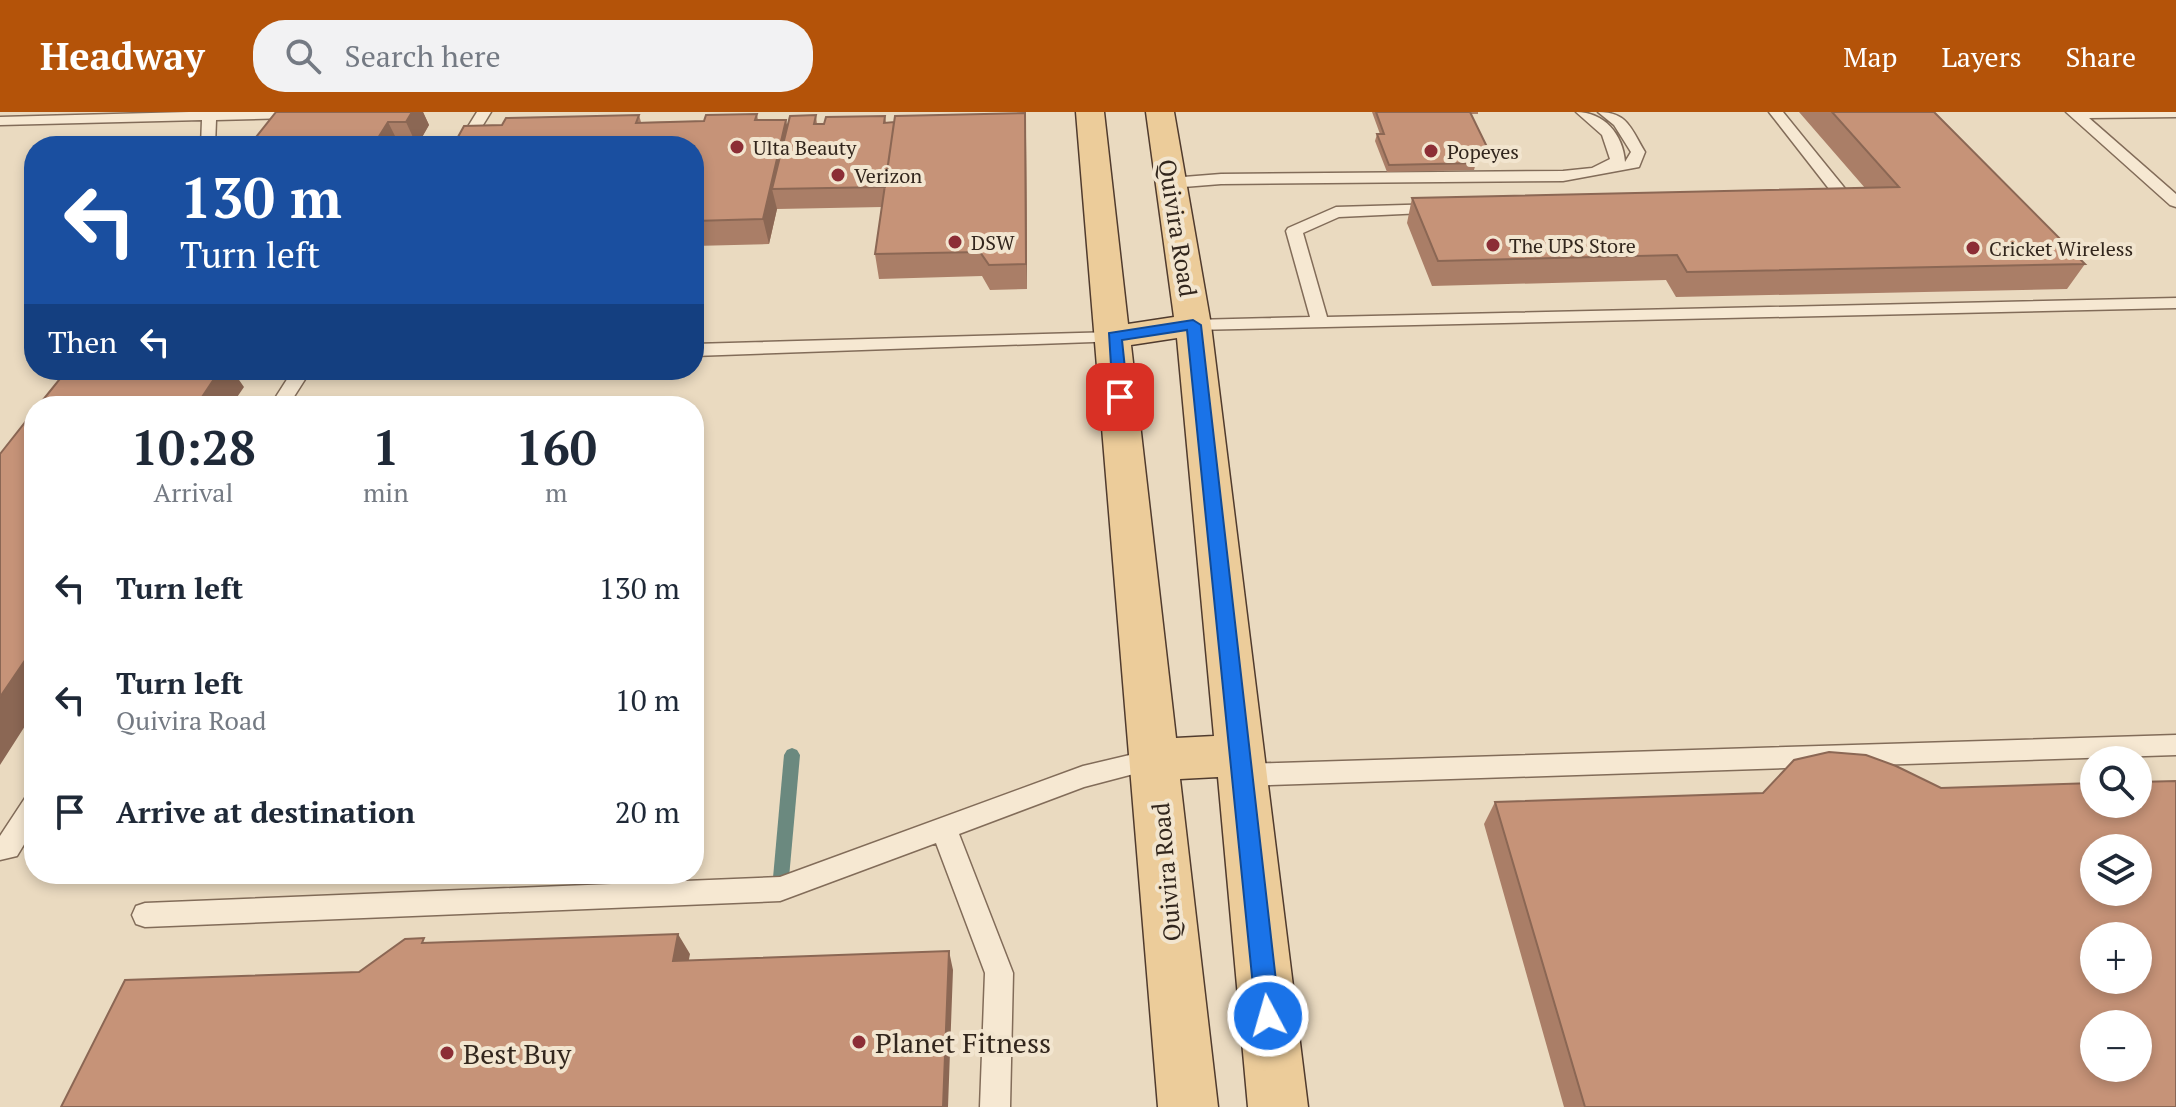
<!DOCTYPE html>
<meta charset="utf-8">
<style>
:root{--surface:#fff;--page:#f2f2f3;--text:#1f2937;--muted:#747a83;--accent:#b45309}
body{margin:0;font-family:"PT Serif",serif;background:var(--page);color:var(--text);height:100vh;display:flex;flex-direction:column;font-size:30px;white-space:nowrap}
*{box-sizing:border-box;margin:0}
p{font-size:26px;color:var(--muted)}
.icon{flex:none;width:44px;height:44px;fill:none;stroke:currentColor;stroke-width:2;stroke-linecap:round;stroke-linejoin:round}
.map{position:relative;flex:1;overflow:hidden}
.sheet{position:absolute;left:24px;top:284px;width:680px;height:488px;display:flex;flex-direction:column;background:var(--surface);border-radius:32px;box-shadow:0 4px 12px #0003}
.sheet>*{flex:none}
.top-card{position:absolute;left:24px;top:24px;width:680px;height:244px;border-radius:32px;box-shadow:0 4px 12px #0003;background:#1a4fa0;color:#fff;overflow:hidden}
.fabs{position:absolute;left:2080px;top:634px;display:grid;gap:16px}
.fabs a{display:grid;place-items:center;width:72px;height:72px;border-radius:50%;background:var(--surface);box-shadow:0 4px 12px #0003;font-size:40px}
.pin{position:absolute;display:grid;place-items:center;width:68px;height:68px;color:#fff;margin:-34px;border-radius:16px;box-shadow:0 4px 12px #0006}
.me{position:absolute;width:88px;margin:-44px;rotate:354deg;stroke-linejoin:round;filter:drop-shadow(0 0 6px #0008)}
.turn{display:flex;align-items:center;gap:28px;height:168px;padding:0 24px;font-size:36px}
.turn .icon{width:104px;height:104px;stroke-width:2.5}
.turn b{display:block;font-size:56px;line-height:68px}
.then{display:flex;align-items:center;height:76px;padding:0 24px;background:#0003;gap:16px;font-size:30px}
.eta{display:flex;justify-content:space-evenly;align-items:center;height:136px;text-align:center}
.eta b{font-size:48px;font-weight:600;line-height:56px}
ul{padding:0;list-style:none}
li{display:flex;align-items:center;gap:24px;height:112px;padding:0 24px}
li div{flex:1}
li b{display:block;font-size:30px}
li em{font-style:normal}
header{display:flex;align-items:center;gap:48px;box-sizing:border-box;height:112px;padding:0 40px;background:var(--accent);color:#fff}
header strong{font-size:38px}
nav{display:flex;gap:44px;margin-inline-start:auto;font-size:28px}
.search{width:560px;height:72px;background:var(--page);display:flex;align-items:center;gap:20px;box-sizing:border-box;padding:0 28px;border-radius:32px;color:var(--muted);font-size:30px}
.map>svg:first-child{display:block}
.lines{fill:none;stroke-linecap:round;stroke-linejoin:round}
.stream{fill:#6b897f;fill-rule:evenodd}
.service-casing{stroke:#826c59;stroke-width:3}
.primary-casing{stroke:#503b2e;stroke-width:3}
.service{fill:#f6e8d2;fill-rule:evenodd}
.primary{fill:#eccc9a;fill-rule:evenodd}
.wall{fill:#aa7e67}
.shaded-wall{fill:#8b6754}
.building{fill:#c69378;stroke:#8b6754;stroke-width:2;fill-rule:evenodd}
.route{fill:#1a73e8;stroke:#114b97;stroke-width:2}
.poi-dot{fill:#8c2e36;stroke:#f2e5cf;stroke-width:3}
.labels{text-anchor:middle;dominant-baseline:central;stroke-width:8;stroke-linejoin:round;paint-order:stroke}
.far-poi-label{font-size:20px;fill:#32261d;stroke:#f2e5cf;text-anchor:start}
.street-label{font-size:24px;fill:#32261d;stroke:#f2e5cf}
.near-poi-label{font-size:28px;fill:#32261d;stroke:#f2e5cf;text-anchor:start}
</style>
<header>
<strong>Headway</strong>
<div class="search"><svg class="icon" aria-label="search" viewBox="0 0 24 24"><circle cx="10" cy="10" r="6"/><path d="M15 15l6 6"/></svg>Search here</div>
<nav><a>Map</a><a>Layers</a><a>Share</a></nav>
</header>
<div class="map">
<svg width="2176" height="995" viewBox="0 0 2176 995">
<rect width="100%" height="100%" fill="#eadac0"/>
<g class="lines">
<path class="stream" d="M 792,636 L 797,638 L 800,643 L 788,777 L 786,782 L 780,785 L 774,782 L 772,777 L 784,643 L 787,638 Z"/>
<g class="service-casing">
<path id="service" d="M 189,0 L 369,0 L 362,4 L 216,8 L 215,34 L 201,34 L 202,8 L 0,13 L 0,5 Z
M 477,0 L 491,0 L 470,34 L 456,34 Z
M 1576,0 C 1604,0 1623,22 1625,50 L 1631,40 L 1614,13 L 1598,0 C 1628,0 1631,17 1645,40 L 1639,55 L 1563,69 L 1221,72 L 1171,76 L 1163,71 L 1171,66 L 1221,62 L 1563,59 L 1592,56 L 1610,47 L 1602,23 Z
M 1769,0 L 1783,0 L 1851,84 L 1851,90 L 1823,90 L 1823,84 L 1833,82 Z
M 2066,0 L 2176,0 L 2176,5 L 2089,6 L 2176,82 L 2176,95 L 2170,93 Z
M 1439,92 L 1445,94 L 1445,100 L 1339,105 L 1303,121 L 1327,205 L 2176,186 L 2176,196 L 1193,218 L 1184,213 L 1193,208 L 1310,205 L 1286,119 L 1288,116 L 1336,95 Z
M 1115,220 L 1124,225 L 1121,229 L 694,244 L 694,232 Z
M 293,258 L 311,258 L 288,294 L 270,294 Z
M 2176,623 L 2176,643 L 1242,674 L 1233,670 L 1230,663 L 1233,656 L 1242,652 Z
M 1155,637 L 1164,640 L 1167,647 L 1164,654 L 1084,675 L 959,722 L 1013,861 L 1010,995 L 980,995 L 985,861 L 936,731 L 780,789 L 145,815 L 136,812 L 132,803 L 136,794 L 145,791 L 780,765 L 1083,654 Z
M 34,683 L 34,716 L 17,744 L 0,748 L 0,724 L 25,686 Z"/>
</g>
<g class="primary-casing">
<path id="primary" d="M 1076,0 L 1104,0 L 1128,212 L 1174,205 L 1146,0 L 1174,0 L 1211,213 L 1308,995 L 1248,995 L 1218,665 L 1180,667 L 1218,995 L 1158,995 ZM 1177,226 L 1214,624 L 1176,626 L 1131,233 Z"/>
</g>
<use href="#service" class="service"/>
<use href="#primary" class="primary"/>
</g>
<path class="wall" d="M 423,0 L 429,13 L 417,34 L 249,34 Z
M 1372,0 L 1478,0 L 1478,2 L 1471,2 L 1490,41 L 1488,48 L 1475,48 L 1476,51 L 1474,58 L 1387,60 L 1375,29 L 1377,22 L 1380,22 Z
M 1799,0 L 1934,0 L 2085,152 L 2067,177 L 1676,185 L 1666,168 L 1432,174 L 1407,111 L 1412,86 L 1865,76 Z
M 757,2 L 758,8 L 787,15 L 816,3 L 817,12 L 885,4 L 886,11 L 1026,25 L 1027,177 L 990,178 L 982,164 L 879,167 L 875,142 L 882,95 L 777,97 L 769,132 L 694,134 L 694,34 L 502,13 L 639,3 L 641,10 L 704,9 Z
M 1941,676 L 2176,995 L 1564,995 L 1484,712 L 1495,690 Z"/>
<path class="shaded-wall" d="M 412,0 L 423,0 L 429,13 L 417,34 L 406,10 Z
M 1025,1 L 1026,25 L 1027,177 L 1026,152 Z
M 786,8 L 791,32 L 772,77 L 777,97 L 769,132 L 763,107 Z
M 388,10 L 400,34 L 373,34 Z
M 220,258 L 232,258 L 244,275 L 231,294 L 196,294 Z
M 34,535 L 34,600 L 0,653 L 0,585 Z
M 678,822 L 690,842 L 685,868 L 673,849 Z
M 949,839 L 953,858 L 948,995 L 943,995 Z"/>
<path class="building" d="M 276,0 L 412,0 L 406,10 L 388,10 L 373,34 L 249,34 Z
M 1376,0 L 1470,0 L 1490,41 L 1471,41 L 1476,51 L 1389,53 L 1377,22 L 1384,22 Z
M 1832,0 L 1934,0 L 2085,152 L 1687,160 L 1677,143 L 1438,149 L 1412,86 L 1899,75 Z
M 1025,1 L 1026,152 L 989,153 L 980,140 L 875,142 L 895,4 Z
M 757,2 L 755,8 L 786,8 L 763,107 L 694,109 L 694,34 L 453,34 L 464,14 L 502,13 L 506,6 L 639,3 L 636,11 L 704,9 L 706,3 Z
M 816,3 L 814,12 L 824,12 L 826,5 L 885,4 L 884,11 L 894,10 L 885,75 L 772,77 L 790,4 Z
M 67,258 L 220,258 L 196,294 L 38,294 Z
M 34,299 L 34,535 L 0,585 L 0,342 Z
M 1829,640 L 1866,643 L 1896,654 L 1941,676 L 2094,671 L 2094,692 L 2138,692 L 2138,670 L 2176,669 L 2176,995 L 1585,995 L 1495,690 L 1763,681 L 1794,648 ZM 2094,736 L 2138,736 L 2138,780 L 2094,780 ZM 2094,824 L 2138,824 L 2138,868 L 2094,868 ZM 2094,912 L 2138,912 L 2138,956 L 2094,956 Z
M 678,822 L 673,849 L 949,839 L 943,995 L 61,995 L 125,868 L 359,860 L 405,827 L 424,826 L 422,831 Z"/>
<path class="route" d="M 1193,208 L 1201,213 L 1280,904 L 1276,913 L 1268,916 L 1260,913 L 1256,904 L 1187,218 L 1122,228 L 1128,285 L 1120,290 L 1113,285 L 1109,221 Z"/>
<g class="poi-dot">
<circle cx="737" cy="35" r="8"/>
<circle cx="1431" cy="39" r="8"/>
<circle cx="838" cy="63" r="8"/>
<circle cx="955" cy="130" r="8"/>
<circle cx="1493" cy="133" r="8"/>
<circle cx="1973" cy="136" r="8"/>
<circle cx="859" cy="930" r="8"/>
<circle cx="447" cy="941" r="8"/>
</g>
<g class="labels">
<g class="far-poi-label">
<text x="753" y="35">Ulta Beauty</text>
<text x="1447" y="39">Popeyes</text>
<text x="854" y="63">Verizon</text>
<text x="971" y="130">DSW</text>
<text x="1509" y="133">The UPS Store</text>
<text x="1989" y="136">Cricket Wireless</text>
</g>
<g class="street-label">
<text transform="translate(1178 116) rotate(81)">Quivira Road</text>
<text transform="translate(1166 760) rotate(-95)">Quivira Road</text>
</g>
<g class="near-poi-label">
<text x="875" y="930">Planet Fitness</text>
<text x="463" y="941">Best Buy</text>
</g>
</g>
</svg>
<div class="fabs">
<a><svg class="icon" aria-label="search" viewBox="0 0 24 24"><circle cx="10" cy="10" r="6"/><path d="M15 15l6 6"/></svg></a>
<a><svg class="icon" aria-label="layers" viewBox="0 0 24 24"><path d="M12 4l9 5-9 5-9-5zM3 14l9 5 9-5"/></svg></a>
<a>+</a>
<a>−</a>
</div>
<div class="pin" style="left:1120px;top:285px;background:#d93025"><svg class="icon" aria-label="arrive" viewBox="0 0 24 24"><path d="M6 21V4h12l-3 4 3 4H6"/></svg></div>
<svg class="me" style="left:1268px;top:904px" viewBox="-20 -20 40 40"><circle r="17" fill="#1a73e8" stroke="#fff" stroke-width="3"/><path d="M0-11L8 9 0 5-8 9z" fill="#fff"/></svg>
<div class="top-card">
<div class="turn"><svg class="icon" aria-label="left" viewBox="0 0 24 24"><path d="M17 20v-9H6M10 6l-5 5 5 5"/></svg><div><b>130 m</b>Turn left</div></div>
<div class="then">Then<svg class="icon" aria-label="left" viewBox="0 0 24 24"><path d="M17 20v-9H6M10 6l-5 5 5 5"/></svg></div>
</div>
<section class="sheet">
<div class="eta">
<div><b>10:28</b><p>Arrival</p></div>
<div><b>1</b><p>min</p></div>
<div><b>160</b><p>m</p></div>
</div>
<ul>
<li><svg class="icon" aria-label="left" viewBox="0 0 24 24"><path d="M17 20v-9H6M10 6l-5 5 5 5"/></svg><div><b>Turn left</b></div><em>130 m</em></li>
<li><svg class="icon" aria-label="left" viewBox="0 0 24 24"><path d="M17 20v-9H6M10 6l-5 5 5 5"/></svg><div><b>Turn left</b><p>Quivira Road</p></div><em>10 m</em></li>
<li><svg class="icon" aria-label="arrive" viewBox="0 0 24 24"><path d="M6 21V4h12l-3 4 3 4H6"/></svg><div><b>Arrive at destination</b></div><em>20 m</em></li>
</ul>
</section>
</div>
